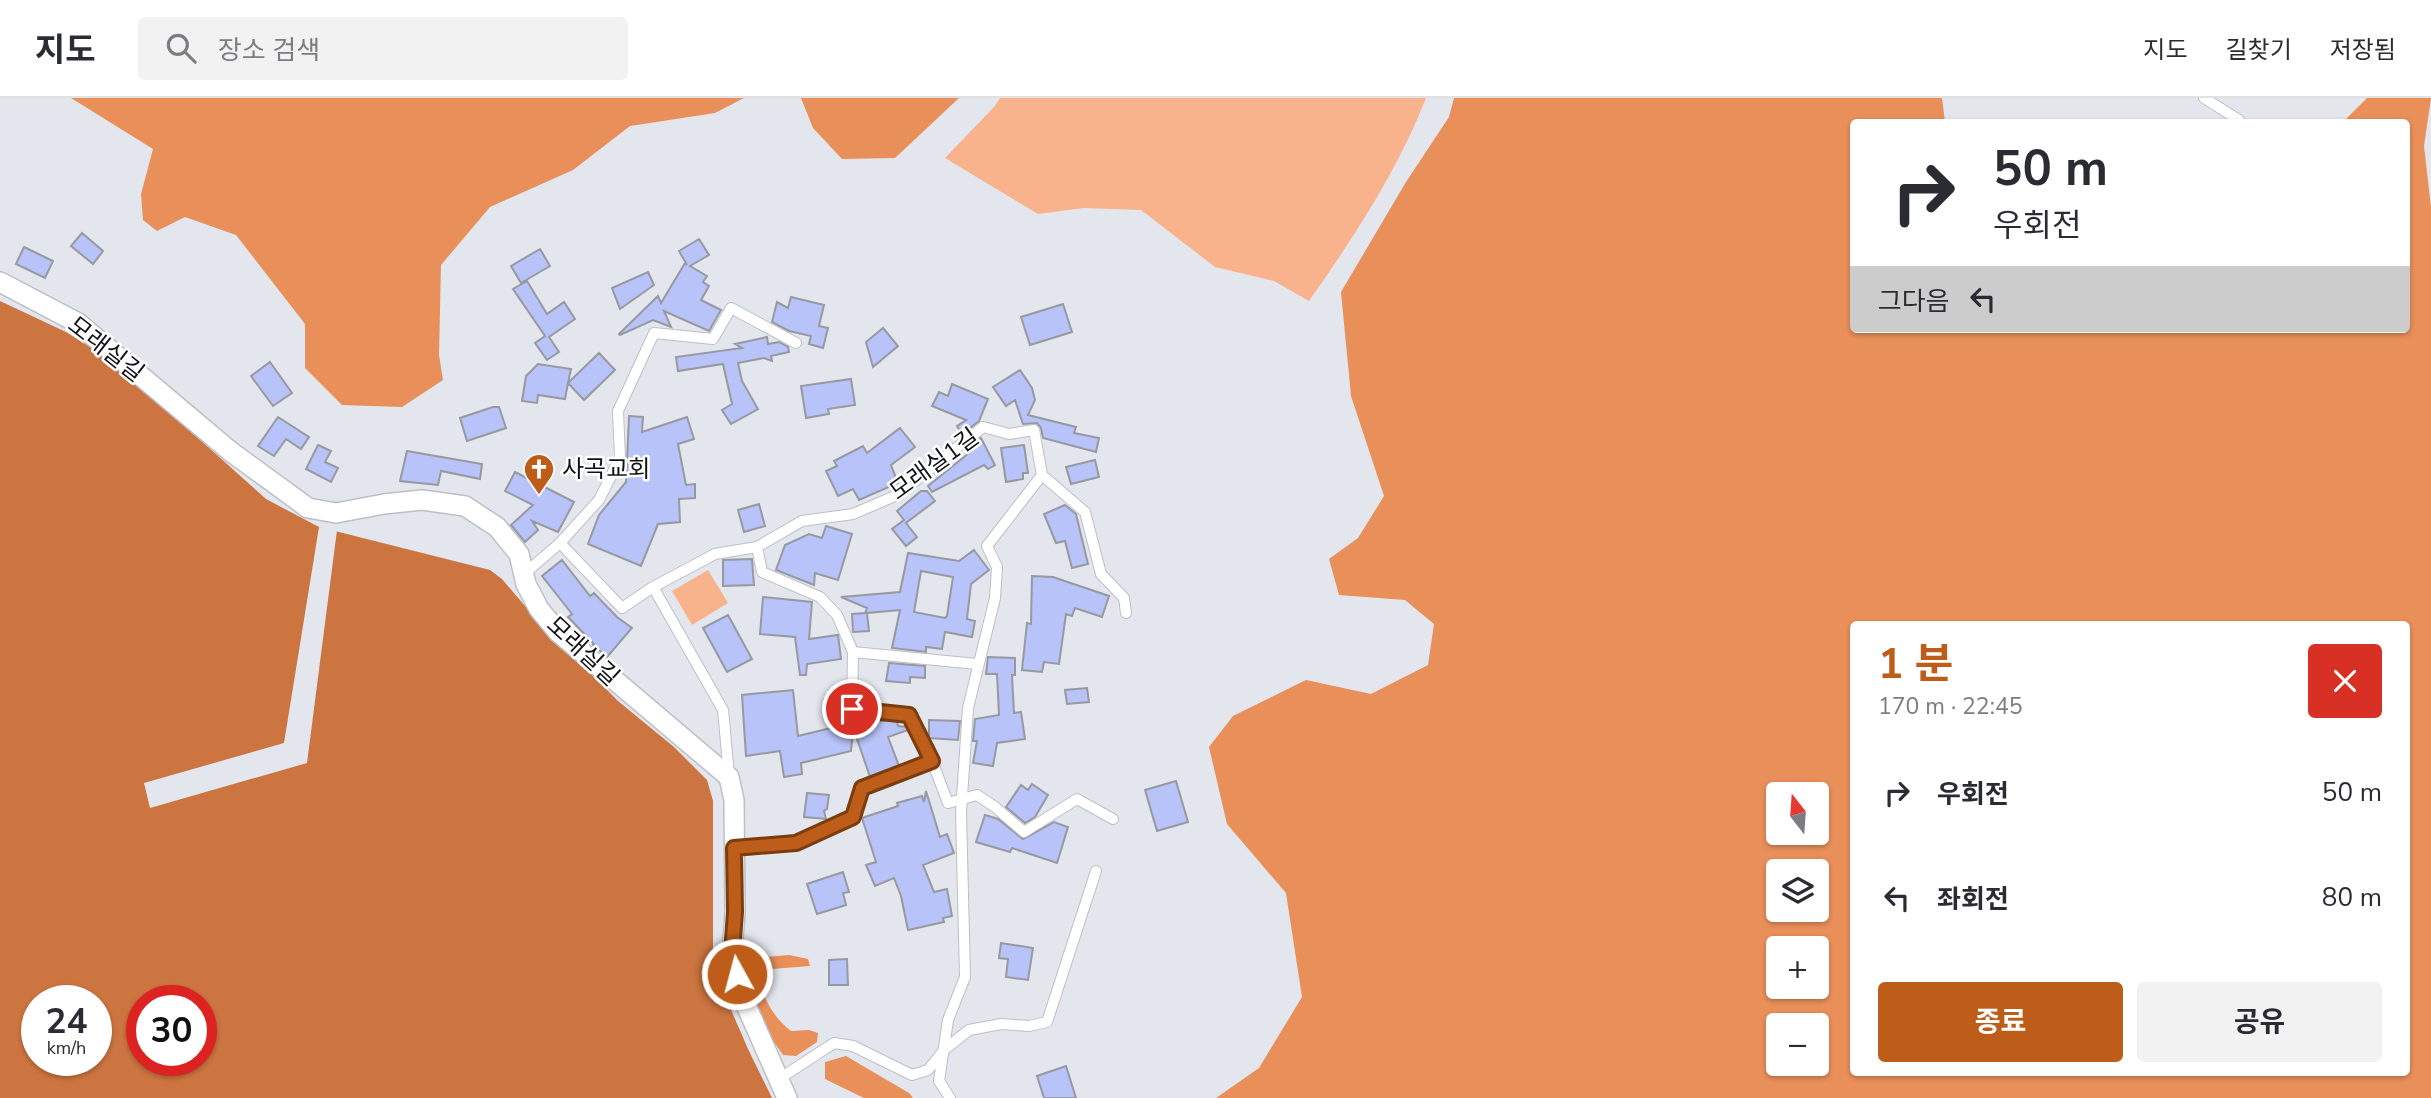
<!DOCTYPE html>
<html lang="ko">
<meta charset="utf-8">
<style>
:root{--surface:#fff;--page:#f2f2f3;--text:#2b2b33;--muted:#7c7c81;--line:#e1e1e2;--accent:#bd5d19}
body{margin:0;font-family:"Nunito Sans","Noto Sans KR",sans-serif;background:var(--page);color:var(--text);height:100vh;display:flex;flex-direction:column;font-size:26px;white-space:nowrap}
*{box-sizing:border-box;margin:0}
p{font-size:23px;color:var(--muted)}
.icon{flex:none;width:38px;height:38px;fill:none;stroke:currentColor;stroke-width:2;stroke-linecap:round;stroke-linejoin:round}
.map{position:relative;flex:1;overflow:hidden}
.sheet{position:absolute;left:1850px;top:523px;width:560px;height:455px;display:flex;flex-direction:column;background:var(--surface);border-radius:7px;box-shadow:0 2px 5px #0004}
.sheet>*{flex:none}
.hud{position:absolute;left:1850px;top:21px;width:560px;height:214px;border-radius:7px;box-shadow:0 2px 5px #0004;background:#fff;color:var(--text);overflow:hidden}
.needle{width:46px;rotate:343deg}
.tools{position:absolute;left:1766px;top:684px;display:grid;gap:14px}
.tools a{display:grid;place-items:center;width:63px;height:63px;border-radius:7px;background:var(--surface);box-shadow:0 2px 5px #0004;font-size:35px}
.speed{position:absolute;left:21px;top:887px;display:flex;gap:14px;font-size:35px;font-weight:700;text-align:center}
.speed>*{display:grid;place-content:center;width:91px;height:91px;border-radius:50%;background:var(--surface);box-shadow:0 2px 5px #0004;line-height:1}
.speed small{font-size:18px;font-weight:400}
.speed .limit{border:10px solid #d22;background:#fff;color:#111}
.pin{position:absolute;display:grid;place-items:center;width:60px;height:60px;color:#fff;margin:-30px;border:4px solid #fff;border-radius:50%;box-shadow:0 2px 7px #0007}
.me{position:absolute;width:77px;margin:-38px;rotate:353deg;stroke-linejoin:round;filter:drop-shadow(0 0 5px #0008)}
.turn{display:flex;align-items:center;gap:24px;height:147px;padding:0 28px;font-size:32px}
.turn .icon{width:91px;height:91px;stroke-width:2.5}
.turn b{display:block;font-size:49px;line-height:60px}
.then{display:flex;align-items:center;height:66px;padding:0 28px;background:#0003;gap:14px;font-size:26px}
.round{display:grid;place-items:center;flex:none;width:74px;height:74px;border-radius:7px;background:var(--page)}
.headline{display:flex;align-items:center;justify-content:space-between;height:119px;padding:0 28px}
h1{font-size:42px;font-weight:700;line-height:52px;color:var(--accent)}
.action{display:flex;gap:14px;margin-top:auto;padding:14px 28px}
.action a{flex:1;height:80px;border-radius:7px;background:var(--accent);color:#fff;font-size:28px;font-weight:700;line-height:80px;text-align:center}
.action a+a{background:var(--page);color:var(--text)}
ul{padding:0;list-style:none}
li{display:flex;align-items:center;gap:21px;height:105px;padding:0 28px}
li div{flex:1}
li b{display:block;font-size:26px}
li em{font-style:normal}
header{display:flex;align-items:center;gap:42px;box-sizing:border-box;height:98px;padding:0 35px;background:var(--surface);border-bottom:2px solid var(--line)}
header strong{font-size:33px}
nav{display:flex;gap:38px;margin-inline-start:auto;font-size:24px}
.search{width:490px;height:63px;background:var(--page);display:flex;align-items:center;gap:18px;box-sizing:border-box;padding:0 24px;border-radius:7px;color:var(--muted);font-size:26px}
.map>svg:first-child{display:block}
.green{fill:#f8b38c}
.forest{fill:#e98f5a;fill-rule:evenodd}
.water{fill:#cc7540;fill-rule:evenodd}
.pier{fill:#e4e6ee}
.building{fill:#b7c3f9;stroke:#9799a0;stroke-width:2;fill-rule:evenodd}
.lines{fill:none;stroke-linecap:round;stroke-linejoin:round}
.service-casing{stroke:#bdbfc7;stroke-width:12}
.minor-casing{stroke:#bdbfc7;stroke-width:22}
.service{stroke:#fff;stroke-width:10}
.minor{stroke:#fff;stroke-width:19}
.route-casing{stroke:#7b3c10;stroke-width:18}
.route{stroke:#bd5d19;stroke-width:12}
.labels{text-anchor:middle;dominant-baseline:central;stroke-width:5;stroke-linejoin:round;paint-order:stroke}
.street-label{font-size:24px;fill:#111215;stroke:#fff}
.poi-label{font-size:24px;fill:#111215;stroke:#fff;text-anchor:start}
</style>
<header>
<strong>지도</strong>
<div class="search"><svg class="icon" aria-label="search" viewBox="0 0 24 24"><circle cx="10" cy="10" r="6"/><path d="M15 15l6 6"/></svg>장소 검색</div>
<nav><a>지도</a><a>길찾기</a><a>저장됨</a></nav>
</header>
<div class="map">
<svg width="2431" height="1000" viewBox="0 0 2431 1000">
<rect width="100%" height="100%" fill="#e4e6ee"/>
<path class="green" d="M 1000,0 L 1426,0 C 1398,72 1354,139 1309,203 L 1274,183 L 1215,169 L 1141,112 L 1084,110 L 1038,116 L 945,60 L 994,9 Z
M 708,472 L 728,505 L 692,527 L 672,493 Z"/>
<path class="forest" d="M 71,0 L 744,0 L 715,15 L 630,28 L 573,72 L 490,109 L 441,167 L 439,257 L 443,282 L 402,309 L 342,307 L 305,270 L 305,226 L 236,137 L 185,119 L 157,133 L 143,122 L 141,96 L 153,51 Z
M 801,0 L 959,0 L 895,60 L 842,61 L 813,30 Z
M 1454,0 L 1942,0 L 1945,24 L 1853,24 L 1853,231 L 2406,231 L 2406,24 L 2343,24 L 2367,0 L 2431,0 L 2424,48 L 2431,109 L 2431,1000 L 1216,1000 L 1259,970 L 1302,899 L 1286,795 L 1227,726 L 1209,649 L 1233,618 L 1306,582 L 1371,596 L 1428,567 L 1434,526 L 1405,502 L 1339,497 L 1329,461 L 1358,440 L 1384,398 L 1351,298 L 1341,194 L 1406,84 L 1449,19 ZM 1853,527 L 2406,527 L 2406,975 L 1853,975 ZM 1778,696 L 1816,696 L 1816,735 L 1778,735 ZM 1778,774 L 1816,774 L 1816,812 L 1778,812 ZM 1778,850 L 1816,850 L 1816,889 L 1778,889 ZM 1778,928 L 1816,928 L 1816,966 L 1778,966 Z
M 753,850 L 765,859 L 789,857 L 808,861 L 810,868 L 772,871 L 760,877 C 761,899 774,920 791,933 L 809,932 L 818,935 L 817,944 L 796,958 L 783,957 C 763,929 736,886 747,851 Z
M 846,958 L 909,995 L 913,1000 L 864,1000 L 825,981 L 825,964 Z"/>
<path class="water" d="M 0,203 L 66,234 L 112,263 L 266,401 L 319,429 L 490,472 L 502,481 L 530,514 L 618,603 L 674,649 L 707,682 L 713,703 L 713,858 L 719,884 L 748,951 L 772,1000 L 0,1000 ZM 37,903 L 96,903 L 96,962 L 37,962 ZM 142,903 L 201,903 L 201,962 L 142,962 Z"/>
<path class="pier" d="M 319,429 L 337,432 L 307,665 L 150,710 L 144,685 L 284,645 Z"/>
<path class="building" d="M 82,135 L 103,153 L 93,166 L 71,148 Z
M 699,141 L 709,157 L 690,168 L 707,178 L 703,184 L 709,188 L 701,202 L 721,212 L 709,233 L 664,213 L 671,229 L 653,222 L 620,237 L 619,236 L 658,198 L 661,205 L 685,165 L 687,167 L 679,153 Z
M 24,149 L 53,163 L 45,180 L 16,166 Z
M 540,151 L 550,168 L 521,185 L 511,168 Z
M 648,174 L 654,187 L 620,211 L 612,190 Z
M 527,183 L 547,216 L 564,204 L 575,221 L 549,239 L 559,254 L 547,262 L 535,245 L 545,238 L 513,191 Z
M 791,199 L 824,207 L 819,228 L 828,230 L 823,250 L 809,246 L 811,238 L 789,233 L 772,224 L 777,204 L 788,210 Z
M 1063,206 L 1072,234 L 1030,247 L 1021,219 Z
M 883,230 L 898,248 L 873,269 L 866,244 Z
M 767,239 L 768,246 L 779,244 L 788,249 L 789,254 L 771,258 L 772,263 L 764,260 L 738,265 L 742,283 L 758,311 L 731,326 L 722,312 L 732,306 L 723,266 L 678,273 L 676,259 L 742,250 L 735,246 Z
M 599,255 L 615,272 L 584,302 L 568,285 L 565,301 L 538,297 L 537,305 L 522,303 L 526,278 L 538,266 L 571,271 L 568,285 Z
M 270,264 L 292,295 L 273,308 L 251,278 Z
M 1020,272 L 1032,290 L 1035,302 L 1028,317 L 1076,329 L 1074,335 L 1099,340 L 1096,354 L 1043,340 L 1041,330 L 1037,325 L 1023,326 L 1015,302 L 1006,308 L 993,289 Z
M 851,281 L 855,307 L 828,311 L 829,316 L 806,320 L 801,288 Z
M 952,286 L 988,301 L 979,323 L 962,336 L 957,328 L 966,322 L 932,308 L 939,294 L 948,298 Z
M 493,309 L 499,309 L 506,330 L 467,343 L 460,320 Z
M 629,318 L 643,319 L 642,334 L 687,319 L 694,341 L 678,346 L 686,387 L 695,386 L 695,400 L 679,401 L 680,424 L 658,426 L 641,468 L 588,446 L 599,417 L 626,384 Z
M 278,319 L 309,339 L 301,351 L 286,341 L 274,358 L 258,348 Z
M 900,330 L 915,349 L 891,367 L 898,385 L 859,402 L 853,391 L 838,398 L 826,373 L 837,368 L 834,363 L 863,348 L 867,355 Z
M 981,340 L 995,367 L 988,371 L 984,367 L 932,394 L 928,388 L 969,355 L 967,353 L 972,350 L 971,348 Z
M 318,347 L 331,353 L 325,364 L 338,370 L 331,384 L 306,371 Z
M 1024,347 L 1028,375 L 1023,375 L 1023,381 L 1006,384 L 1001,350 Z
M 407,353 L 482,366 L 480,381 L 441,373 L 438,387 L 400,383 Z
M 1095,362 L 1099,379 L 1071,386 L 1066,369 Z
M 515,374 L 574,404 L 558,434 L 532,423 L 538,432 L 525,444 L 511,427 L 533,407 L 505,393 Z
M 921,393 L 927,393 L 935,403 L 906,425 L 917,439 L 906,448 L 892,431 L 904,422 L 897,413 Z
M 759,406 L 765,428 L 744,434 L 738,412 Z
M 1065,407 L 1076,416 L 1088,466 L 1072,470 L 1065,443 L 1056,445 L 1044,416 Z
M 826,428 L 852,436 L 838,482 L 815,475 L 814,487 L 776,472 L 785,447 L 809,436 L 822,440 Z
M 974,452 L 989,472 L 971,486 L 967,521 L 975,523 L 972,539 L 945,534 L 942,551 L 926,549 L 926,554 L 892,550 L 900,512 L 867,515 L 869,533 L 853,534 L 852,516 L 865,515 L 867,510 L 841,499 L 900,494 L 908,455 L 959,463 ZM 921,473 L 953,479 L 947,518 L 945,520 L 914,514 Z
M 752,461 L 754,487 L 723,488 L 723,462 Z
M 562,462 L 590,498 L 594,495 L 617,519 L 632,530 L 607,559 L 593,547 L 594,546 L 568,519 L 572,516 L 542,478 Z
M 1032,478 L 1053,479 L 1109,498 L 1102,519 L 1075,510 L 1072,518 L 1066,516 L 1059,566 L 1044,564 L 1042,574 L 1022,572 L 1027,525 L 1031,526 Z
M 763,499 L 812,504 L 809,541 L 838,537 L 841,561 L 807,566 L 806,577 L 800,577 L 795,539 L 760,536 Z
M 728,517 L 752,561 L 727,574 L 703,530 Z
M 988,559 L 1015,560 L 1015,577 L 1012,577 L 1014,615 L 1021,614 L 1025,641 L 997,645 L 993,668 L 973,665 L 977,643 L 973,643 L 975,621 L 999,617 L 997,576 L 986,576 Z
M 889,565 L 925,568 L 925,580 L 910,579 L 910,585 L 886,583 Z
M 1087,590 L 1089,604 L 1067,606 L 1065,592 Z
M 793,592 L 798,638 L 843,627 L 845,635 L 853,632 L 851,653 L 801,665 L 802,676 L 784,679 L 780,653 L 746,658 L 742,597 Z
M 884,622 L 897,623 L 898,628 L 907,629 L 908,632 L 888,639 L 899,668 L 870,679 L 854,632 L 871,626 L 877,627 L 877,624 Z
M 929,622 L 960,623 L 958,642 L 929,640 Z
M 1176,683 L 1188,724 L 1157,733 L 1145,692 Z
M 1032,686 L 1048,697 L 1035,719 L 1025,725 L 1006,709 L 1021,687 L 1028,692 Z
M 926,693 L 940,739 L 947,736 L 954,755 L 923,767 L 934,794 L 947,791 L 952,818 L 943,820 L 944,824 L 908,832 L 901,798 L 894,780 L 875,788 L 866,767 L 876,764 L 862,720 L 898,708 L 897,705 L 922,698 L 924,704 Z
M 807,695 L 829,697 L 827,711 L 824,713 L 826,721 L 804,719 Z
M 985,717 L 998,721 L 1023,741 L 1054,724 L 1068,729 L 1057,765 L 1012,750 L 1010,754 L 976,744 Z
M 843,774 L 849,794 L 843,795 L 846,807 L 817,816 L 807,786 Z
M 1001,845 L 1033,850 L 1028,882 L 1006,879 L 1008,861 L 999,860 Z
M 847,861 L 848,887 L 829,887 L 829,862 Z
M 1066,968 L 1076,1000 L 1044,1000 L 1037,978 Z"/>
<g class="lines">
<g class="service-casing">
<path id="service" d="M 2204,0 L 2239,22
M 1042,377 L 1085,414 L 1101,476 L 1124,500 L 1126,515
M 560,445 L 622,510 L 653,489
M 757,449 L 762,474 L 820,499 L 837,517 L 853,554 L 852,611 L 909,617 L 932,663
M 524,476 L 560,445 L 599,402 L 620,360 L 618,313 L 654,235 L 713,241 L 731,210 L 796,245
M 853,554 L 977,566
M 729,677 L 723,612 L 653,489 L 715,456 L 757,449 L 802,423 L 853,416 L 897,397 L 983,329 L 1009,336 L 1034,332 L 1042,377 L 987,448 L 997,469 L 995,500 L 968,610 L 961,714 L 965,879 L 948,922 L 939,983 L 950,1000
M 734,750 L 796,745 L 853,719 L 862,690 L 932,663 L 948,705 L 977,697 L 995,709 L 1024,734 L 1077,701 L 1113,721
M 779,981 L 834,945 L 853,948 L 912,977 L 928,972 L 944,952 L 969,932 L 1001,926 L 1029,928 L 1047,924 L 1096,773"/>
</g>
<g class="minor-casing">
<path id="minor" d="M 0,184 L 78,225 L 230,353 L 308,410 L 336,415 L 384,406 L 422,402 L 465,408 L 497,429 L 519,456 L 526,486 L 539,511 L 558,534 L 729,679 L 734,702 L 735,814 L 732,855 L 742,898 L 787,1000"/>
</g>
<use href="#service" class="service"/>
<use href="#minor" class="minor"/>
</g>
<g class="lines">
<g class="route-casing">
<path id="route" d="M 737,876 L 732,855 L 735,814 L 734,750 L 796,745 L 853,719 L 862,690 L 932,663 L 909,617 L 852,611"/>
</g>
<use href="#route" class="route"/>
</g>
<defs>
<g id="church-pin" transform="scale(1.575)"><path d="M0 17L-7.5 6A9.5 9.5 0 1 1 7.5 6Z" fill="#bd5d19" stroke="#fff"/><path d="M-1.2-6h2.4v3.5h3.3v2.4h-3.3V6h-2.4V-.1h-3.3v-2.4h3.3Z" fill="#fff"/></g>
</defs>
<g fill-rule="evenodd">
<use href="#church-pin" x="539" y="371"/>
</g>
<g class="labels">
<g class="street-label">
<text transform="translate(106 251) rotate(38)">모래실길</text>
<text transform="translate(934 366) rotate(-36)">모래실1길</text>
<text transform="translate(583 553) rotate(43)">모래실길</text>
</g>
<g class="poi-label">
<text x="562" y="371">사곡교회</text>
</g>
</g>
</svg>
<div class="tools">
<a><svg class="needle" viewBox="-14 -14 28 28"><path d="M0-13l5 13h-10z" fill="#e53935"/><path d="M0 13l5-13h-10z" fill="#7c7c81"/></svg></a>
<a><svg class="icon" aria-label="layers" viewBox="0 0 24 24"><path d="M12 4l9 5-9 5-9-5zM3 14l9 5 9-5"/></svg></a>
<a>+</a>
<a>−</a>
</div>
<div class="speed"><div>24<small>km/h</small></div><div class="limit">30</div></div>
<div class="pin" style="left:852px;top:611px;background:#d93025"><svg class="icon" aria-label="arrive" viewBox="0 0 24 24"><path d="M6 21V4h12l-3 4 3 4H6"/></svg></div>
<svg class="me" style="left:737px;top:876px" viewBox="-20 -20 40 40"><circle r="17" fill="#bd5d19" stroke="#fff" stroke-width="3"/><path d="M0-11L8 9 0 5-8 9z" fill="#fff"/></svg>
<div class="hud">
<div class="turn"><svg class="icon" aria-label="right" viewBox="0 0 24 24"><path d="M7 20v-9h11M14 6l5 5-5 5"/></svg><div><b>50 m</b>우회전</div></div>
<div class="then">그다음<svg class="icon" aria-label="left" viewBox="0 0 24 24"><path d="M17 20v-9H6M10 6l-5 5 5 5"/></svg></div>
</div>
<section class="sheet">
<div class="headline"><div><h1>1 분</h1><p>170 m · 22:45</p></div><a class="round" style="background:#d93025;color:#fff"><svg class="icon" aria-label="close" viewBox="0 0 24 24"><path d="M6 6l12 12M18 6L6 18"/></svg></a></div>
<ul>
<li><svg class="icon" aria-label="right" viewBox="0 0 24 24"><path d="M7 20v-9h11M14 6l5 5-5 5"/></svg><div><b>우회전</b></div><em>50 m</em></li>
<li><svg class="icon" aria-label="left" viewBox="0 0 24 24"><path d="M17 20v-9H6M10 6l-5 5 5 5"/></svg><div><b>좌회전</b></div><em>80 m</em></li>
</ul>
<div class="action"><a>종료</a><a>공유</a></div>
</section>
</div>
